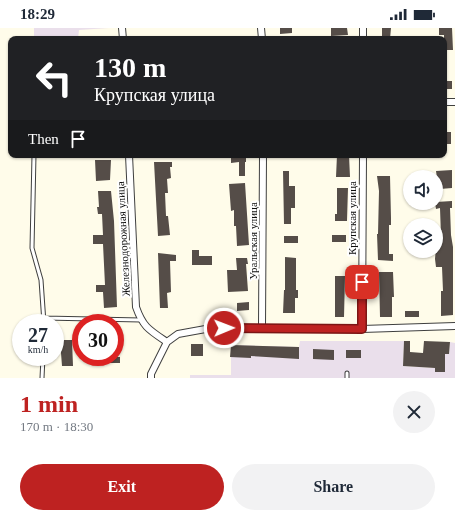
<!DOCTYPE html>
<meta charset="utf-8">
<style>
:root{--surface:#fff;--page:#f2f2f3;--text:#1f2937;--muted:#747a83;--accent:#be2221}
body{margin:0;font-family:Georgia,serif;background:var(--page);color:var(--text);height:100vh;display:flex;flex-direction:column;font-size:15px;white-space:nowrap}
*{box-sizing:border-box;margin:0}
p{font-size:13px;color:var(--muted)}
.icon{flex:none;width:22px;height:22px;fill:none;stroke:currentColor;stroke-width:2;stroke-linecap:round;stroke-linejoin:round}
.map{position:relative;height:350px;overflow:hidden}
.drawer{display:flex;flex-direction:column;background:var(--surface);flex:1}
.drawer>*{flex:none}
.top-card{position:absolute;left:8px;top:8px;width:439px;height:122px;border-radius:8px;box-shadow:0 1px 3px #0004;background:#202124;color:#fff;overflow:hidden}
.buttons{position:absolute;left:403px;top:142px;display:grid;gap:8px}
.buttons a{display:grid;place-items:center;width:40px;height:40px;border-radius:50%;background:var(--surface);box-shadow:0 1px 3px #0004;font-size:20px}
.speed{position:absolute;left:12px;top:286px;display:flex;gap:8px;font-size:20px;font-weight:700;text-align:center}
.speed>*{display:grid;place-content:center;width:52px;height:52px;border-radius:50%;background:var(--surface);box-shadow:0 1px 3px #0004;line-height:1}
.speed small{font-size:10px;font-weight:400}
.speed .limit{border:6px solid #d22;background:#fff;color:#111}
.pin{position:absolute;display:grid;place-items:center;width:34px;height:34px;color:#fff;margin:-17px;border-radius:8px;box-shadow:0 2px 6px #0006}
.me{position:absolute;width:44px;margin:-22px;rotate:89deg;stroke-linejoin:round;filter:drop-shadow(0 0 3px #0008)}
.turn{display:flex;align-items:center;gap:14px;height:84px;padding:0 20px;font-size:18px}
.turn .icon{width:52px;height:52px;stroke-width:2.5}
.turn b{display:block;font-size:28px;line-height:34px}
.then{display:flex;align-items:center;height:38px;padding:0 20px;background:#0003;gap:8px;font-size:15px}
.round{display:grid;place-items:center;flex:none;width:42px;height:42px;border-radius:21px;background:var(--page)}
.summary{display:flex;align-items:center;justify-content:space-between;height:68px;padding:0 20px}
h1{font-size:24px;font-weight:700;line-height:30px;color:var(--accent)}
.primary-button{display:flex;gap:8px;margin-top:auto;padding:8px 20px}
.primary-button a{flex:1;height:46px;border-radius:24px;background:var(--accent);color:#fff;font-size:16px;font-weight:700;line-height:46px;text-align:center}
.primary-button a+a{background:var(--page);color:var(--text)}
.status{display:flex;justify-content:space-between;align-items:center;height:28px;padding:0 20px;background:var(--surface);direction:ltr}
.status svg{height:11px;fill:currentColor}
.map>svg:first-child{display:block}
.industrial{fill:#eadfeb}
.building{fill:#554d48}
.lines{fill:none;stroke-linecap:round;stroke-linejoin:round}
.lane-casing{stroke:#3f3f3f;stroke-width:5}
.street-casing{stroke:#3f3f3f;stroke-width:8}
.lane{stroke:#fff;stroke-width:3}
.street{stroke:#fff;stroke-width:6}
.route-casing{stroke:#7c1615;stroke-width:10}
.route{stroke:#be2221;stroke-width:7}
.labels{text-anchor:middle;dominant-baseline:central;stroke-width:4;stroke-linejoin:round;paint-order:stroke}
.street-label{font-size:11px;fill:#0c0c0c;stroke:#fff}
</style>
<div class="status"><b>18:29</b><svg viewBox="0 0 49 12"><path d="M0 12V9h3v3zM5 12V6h3v6zM10 12V3h3v9zM15 12V0h3v12zM26 1h20v11H26zM47 4h2v5h-2z"/></svg></div>
<div class="map">
<svg width="455" height="350" viewBox="0 0 455 350">
<rect width="100%" height="100%" fill="#fffcea"/>
<path class="industrial" d="M 34,0 L 109,0 L 79,2 L 78,11 L 34,11 Z
M 300,313 L 404,313 L 403,338 L 435,340 L 435,344 L 444,344 L 445,326 L 449,326 L 450,314 L 455,315 L 455,350 L 190,350 L 190,347 L 231,347 L 231,317 L 299,319 Z"/>
<path class="building" d="M 280,0 L 292,0 L 292,5 L 280,6 Z
M 331,0 L 347,0 L 348,7 L 331,8 Z
M 382,0 L 391,0 L 390,11 L 382,11 Z
M 439,0 L 452,0 L 453,22 L 444,22 L 444,7 L 439,7 Z
M 444,53 L 452,53 L 452,61 L 444,61 Z
M 444,104 L 451,104 L 451,116 L 444,116 Z
M 231,127 L 246,127 L 246,134 L 245,134 L 245,148 L 239,148 L 239,134 L 231,135 Z
M 337,127 L 349,127 L 350,149 L 336,149 Z
M 95,132 L 111,132 L 110,152 L 96,153 Z
M 154,134 L 172,134 L 172,139 L 170,139 L 171,150 L 167,151 L 168,165 L 165,165 L 166,188 L 168,188 L 170,207 L 158,208 Z
M 452,142 L 452,160 L 440,161 L 439,150 L 437,150 L 436,143 Z
M 283,143 L 289,143 L 289,158 L 295,158 L 295,180 L 291,180 L 291,196 L 284,196 Z
M 377,148 L 390,148 L 391,190 L 391,197 L 389,197 L 389,226 L 393,226 L 393,233 L 378,232 L 377,206 L 378,206 L 379,163 Z
M 245,155 L 249,217 L 237,218 L 236,198 L 234,198 L 234,182 L 231,183 L 229,156 Z
M 337,160 L 348,160 L 347,193 L 335,193 L 335,186 L 337,186 Z
M 98,163 L 111,163 L 114,193 L 117,279 L 104,280 L 103,264 L 96,264 L 96,257 L 105,257 L 103,216 L 93,216 L 93,207 L 103,207 L 102,186 L 98,186 L 97,179 L 99,179 Z
M 452,173 L 452,180 L 450,180 L 451,207 L 453,219 L 453,287 L 441,288 L 441,263 L 443,263 L 442,239 L 436,239 L 435,231 L 436,219 L 439,219 L 438,208 L 441,208 L 440,180 L 436,181 L 435,175 L 436,174 Z
M 332,207 L 346,207 L 346,214 L 332,214 Z
M 284,208 L 298,208 L 298,215 L 284,215 Z
M 192,222 L 199,222 L 199,228 L 212,228 L 212,237 L 192,237 Z
M 158,225 L 176,227 L 176,233 L 170,233 L 171,264 L 167,265 L 168,280 L 160,280 Z
M 285,229 L 296,230 L 296,262 L 298,262 L 298,270 L 295,270 L 295,285 L 283,285 L 284,262 L 285,262 Z
M 236,230 L 247,230 L 248,236 L 246,236 L 248,263 L 228,264 L 227,242 L 237,242 Z
M 379,244 L 393,244 L 394,269 L 392,269 L 392,289 L 380,289 Z
M 335,248 L 345,248 L 344,289 L 335,289 Z
M 249,274 L 249,282 L 237,283 L 237,275 Z
M 405,283 L 419,283 L 419,289 L 405,289 Z
M 60,312 L 72,312 L 73,338 L 62,338 Z
M 404,313 L 410,313 L 410,324 L 423,325 L 424,313 L 450,314 L 449,326 L 445,326 L 445,344 L 435,344 L 435,340 L 403,338 Z
M 191,316 L 203,316 L 203,328 L 191,328 Z
M 231,317 L 299,319 L 299,331 L 251,328 L 251,330 L 230,329 Z
M 313,321 L 334,322 L 334,332 L 313,331 Z
M 346,322 L 361,322 L 361,330 L 346,330 Z
M 109,329 L 120,329 L 120,335 L 109,335 Z"/>
<g class="lines">
<g class="lane-casing">
<path id="lane" d="M 34,127 L 32,220 L 41,252 L 44,295
M 44,290 L 141,292
M 42,350 L 43,329
M 347,350 L 347,345"/>
</g>
<g class="street-casing">
<path id="street" d="M 122,0 L 123,11
M 261,0 L 262,11
M 363,11 L 363,0
M 444,74 L 455,74
M 129,127 L 136,279 C 143,299 149,302 167,314
M 262,300 L 263,127
M 362,301 L 363,127
M 167,314 L 178,306 L 211,300 L 362,301 L 455,298
M 151,350 L 151,346 L 167,314"/>
</g>
<use href="#lane" class="lane"/>
<use href="#street" class="street"/>
</g>
<g class="lines">
<g class="route-casing">
<path id="route" d="M 224,300 L 362,301 L 362,254"/>
</g>
<use href="#route" class="route"/>
</g>
<g class="labels">
<g class="street-label">
<text transform="translate(352 190) rotate(-90)">Крупская улица</text>
<text transform="translate(123 211) rotate(-93)">Железнодорожная улица</text>
<text transform="translate(253 213) rotate(-90)">Уральская улица</text>
</g>
</g>
</svg>
<div class="buttons">
<a><svg class="icon" aria-label="sound" viewBox="0 0 24 24"><path d="M4 9h4l5-4v14l-5-4H4zM17 9q2 3 0 6"/></svg></a>
<a><svg class="icon" aria-label="layers" viewBox="0 0 24 24"><path d="M12 4l9 5-9 5-9-5zM3 14l9 5 9-5"/></svg></a>
</div>
<div class="speed"><div>27<small>km/h</small></div><div class="limit">30</div></div>
<div class="pin" style="left:362px;top:254px;background:#d93025"><svg class="icon" aria-label="arrive" viewBox="0 0 24 24"><path d="M6 21V4h12l-3 4 3 4H6"/></svg></div>
<svg class="me" style="left:224px;top:300px" viewBox="-20 -20 40 40"><circle r="17" fill="#be2221" stroke="#fff" stroke-width="3"/><path d="M0-11L8 9 0 5-8 9z" fill="#fff"/></svg>
<div class="top-card">
<div class="turn"><svg class="icon" aria-label="left" viewBox="0 0 24 24"><path d="M17 20v-9H6M10 6l-5 5 5 5"/></svg><div><b>130 m</b>Крупская улица</div></div>
<div class="then">Then<svg class="icon" aria-label="arrive" viewBox="0 0 24 24"><path d="M6 21V4h12l-3 4 3 4H6"/></svg></div>
</div>
</div>
<section class="drawer">
<div class="summary"><div><h1>1 min</h1><p>170 m · 18:30</p></div><a class="round"><svg class="icon" aria-label="close" viewBox="0 0 24 24"><path d="M6 6l12 12M18 6L6 18"/></svg></a></div>
<div class="primary-button"><a>Exit</a><a>Share</a></div>
</section>
